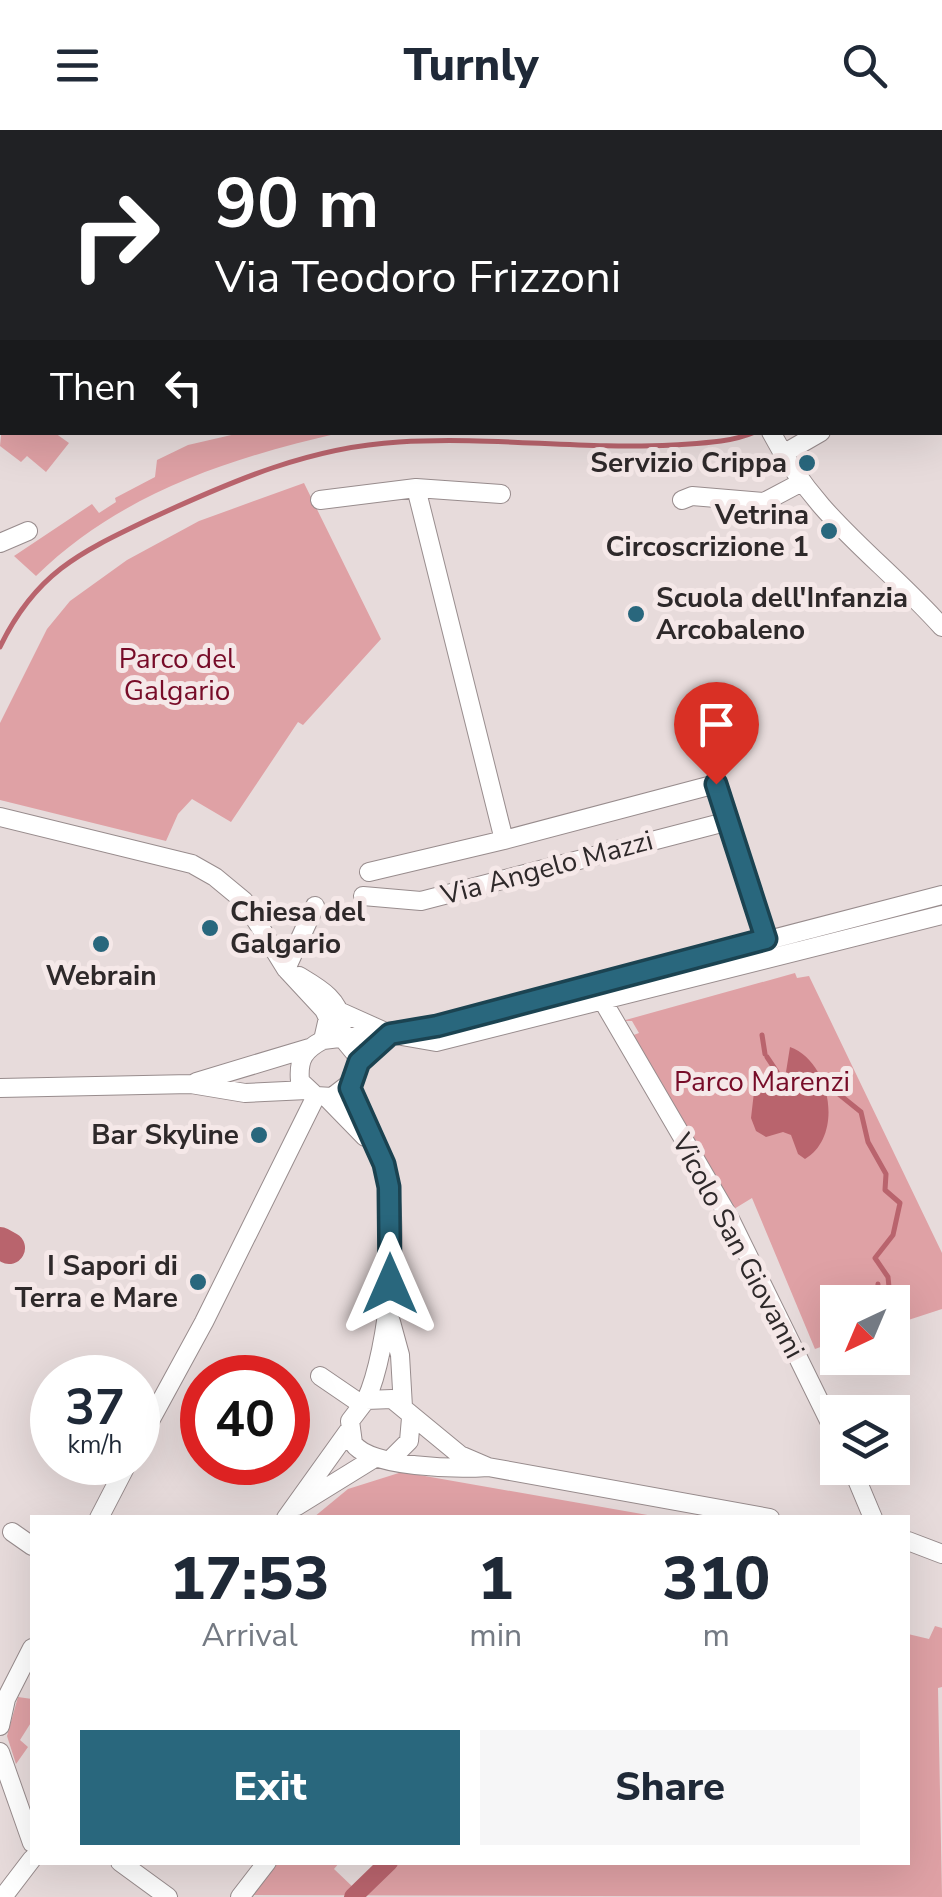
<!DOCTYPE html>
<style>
:root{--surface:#fff;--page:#f6f6f7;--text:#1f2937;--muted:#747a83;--accent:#29677d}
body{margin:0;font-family:"Nunito Sans",sans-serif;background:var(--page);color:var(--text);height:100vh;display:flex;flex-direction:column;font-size:38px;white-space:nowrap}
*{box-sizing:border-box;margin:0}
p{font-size:32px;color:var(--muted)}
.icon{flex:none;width:55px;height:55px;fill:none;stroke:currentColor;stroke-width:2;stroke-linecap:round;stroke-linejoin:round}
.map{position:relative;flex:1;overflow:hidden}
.side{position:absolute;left:30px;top:1385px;width:880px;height:350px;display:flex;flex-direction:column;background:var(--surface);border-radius:0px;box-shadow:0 10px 40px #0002}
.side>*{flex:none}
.banner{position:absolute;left:0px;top:0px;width:942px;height:305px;box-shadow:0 10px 40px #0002;background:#202124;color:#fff;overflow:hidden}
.needle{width:65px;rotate:224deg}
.controls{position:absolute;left:820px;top:1155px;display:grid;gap:20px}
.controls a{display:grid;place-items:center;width:90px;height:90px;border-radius:0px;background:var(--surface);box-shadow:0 10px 40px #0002;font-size:50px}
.speed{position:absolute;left:30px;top:1225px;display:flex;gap:20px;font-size:50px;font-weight:700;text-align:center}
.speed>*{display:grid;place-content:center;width:130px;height:130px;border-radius:50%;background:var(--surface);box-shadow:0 10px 40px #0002;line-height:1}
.speed small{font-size:25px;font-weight:400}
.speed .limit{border:15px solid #d22;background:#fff;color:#111}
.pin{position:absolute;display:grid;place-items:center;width:85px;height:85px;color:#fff;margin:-102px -42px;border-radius:50% 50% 50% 0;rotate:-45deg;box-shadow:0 0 10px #0007}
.pin .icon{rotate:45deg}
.me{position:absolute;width:110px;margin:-55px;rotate:0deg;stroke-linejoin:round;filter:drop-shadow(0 0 8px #0008)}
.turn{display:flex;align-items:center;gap:35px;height:210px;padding:0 50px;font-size:45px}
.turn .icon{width:130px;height:130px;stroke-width:2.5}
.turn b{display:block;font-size:70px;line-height:85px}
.then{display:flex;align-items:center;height:95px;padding:0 50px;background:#0003;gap:20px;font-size:38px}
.eta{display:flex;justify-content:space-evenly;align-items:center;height:170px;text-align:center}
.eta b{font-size:60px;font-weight:800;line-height:70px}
.cta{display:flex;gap:20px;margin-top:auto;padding:20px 50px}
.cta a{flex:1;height:115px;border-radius:0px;background:var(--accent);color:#fff;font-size:40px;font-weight:800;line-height:115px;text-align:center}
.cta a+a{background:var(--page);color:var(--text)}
header{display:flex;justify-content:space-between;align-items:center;height:130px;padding:0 50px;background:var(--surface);font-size:45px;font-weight:800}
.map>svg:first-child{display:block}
.green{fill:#dfa1a5}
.water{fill:#b9646d}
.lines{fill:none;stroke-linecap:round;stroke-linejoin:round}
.stream{stroke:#b9646d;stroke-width:5}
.canal{stroke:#b9646d;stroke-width:18}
.river{stroke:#b9646d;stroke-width:32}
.minor-casing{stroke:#988c8d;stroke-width:20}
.minor{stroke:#fff;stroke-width:18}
.route-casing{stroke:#1b4351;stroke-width:25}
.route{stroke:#29677d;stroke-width:18}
.poi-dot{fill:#29677d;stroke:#f5e8e8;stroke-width:4}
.labels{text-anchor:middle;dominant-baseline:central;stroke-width:10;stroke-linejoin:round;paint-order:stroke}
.poi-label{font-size:28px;font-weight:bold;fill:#2e292a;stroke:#f5e8e8;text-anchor:end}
.park-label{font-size:28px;fill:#770c28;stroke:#f5e8e8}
.street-label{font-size:28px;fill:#2e292a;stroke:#f5e8e8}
</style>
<header><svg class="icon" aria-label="menu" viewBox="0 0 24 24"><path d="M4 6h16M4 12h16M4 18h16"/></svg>Turnly<svg class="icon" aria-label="search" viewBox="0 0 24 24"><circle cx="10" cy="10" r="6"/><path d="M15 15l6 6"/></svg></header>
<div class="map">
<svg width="942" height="1767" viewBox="0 0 942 1767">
<rect width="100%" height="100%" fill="#e7dbdb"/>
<path class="green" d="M 2,296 L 2,302 L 55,303 L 69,313 L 46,342 L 27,326 L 21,332 L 0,316 Z
M 240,303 L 339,303 C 227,329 120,364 36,446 L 14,426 L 92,374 L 99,383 L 116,372 L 115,368 L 155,347 L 157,330 L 188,315 Z
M 304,353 L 381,509 L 303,595 L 298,592 L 231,692 L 192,669 L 178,684 L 166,711 L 0,670 L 0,593 L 47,499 L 70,471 L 127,430 L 199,391 Z
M 795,843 L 797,848 L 809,846 L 942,1123 L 942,1179 L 893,1195 L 892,1172 L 838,1172 L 837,1211 L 815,1219 L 752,1068 L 734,1079 L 631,906 L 639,903 L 632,891 L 622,891 Z
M 402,1342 L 659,1387 L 314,1387 L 348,1359 Z
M 935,1496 L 942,1498 L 942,1557 L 938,1558 L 942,1767 L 254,1765 L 256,1746 L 265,1733 L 339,1733 L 334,1739 L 356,1760 L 382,1732 L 908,1732 L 908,1504 L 929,1509 Z
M 18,1567 L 32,1569 L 32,1591 L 20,1610 L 28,1617 L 16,1634 L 7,1606 Z"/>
<path class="water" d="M 790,917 C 830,931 845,1005 805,1029 L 798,1024 L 791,1005 L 783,1002 L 766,1007 L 756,1001 L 751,988 L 756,945 L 786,942 Z"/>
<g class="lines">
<path class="stream" d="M 0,517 C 36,442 81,422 152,388 C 232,351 310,317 399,312 C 490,306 582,320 673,315 C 702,313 729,313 755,302
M 762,905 L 765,924
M 767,927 L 777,942
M 825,953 L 861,982 L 868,1012 L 886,1044 L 885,1060 L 900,1073 L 893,1105 L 875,1128 L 888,1147 L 889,1157
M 877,1172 L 878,1154"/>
<path class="canal" d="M 353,1767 L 389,1732"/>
<path class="river" d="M 0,1113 L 9,1118"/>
<g class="minor-casing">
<path id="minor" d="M 697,0 L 697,2
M 610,2 L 621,0
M 0,219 L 2,216
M 940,244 L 942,244
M 771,302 C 816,389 879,427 942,497
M 783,324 L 821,302
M 416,358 L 504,710 L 716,654 L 766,809
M 320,370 L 416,358 L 501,364
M 682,370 L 692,366 L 764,372 L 800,353
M 0,413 L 28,401
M 0,687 L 192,734 L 215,747 L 244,771 L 286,839 L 324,880 L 328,888 L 323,910
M 369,742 L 504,710
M 363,766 L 421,771 L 729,691
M 286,839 L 315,776
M 299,846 C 319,858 340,869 342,895
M 604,873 L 729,1087 L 838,1309
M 341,882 L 390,904 L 436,912 L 942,785
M 344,910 L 358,927 L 354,950 L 332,967 L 316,966 L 300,951 C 298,929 304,920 323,910 L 437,896 L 942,765
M 196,952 L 309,918
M 0,958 L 191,954 L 245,963 L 307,960
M 349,958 C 359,984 375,1009 384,1035 C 402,1086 389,1221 366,1270
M 327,968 L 365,1007
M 391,1192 L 400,1225 L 403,1277
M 320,1246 L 361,1274
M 138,1313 L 204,1192 L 316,966
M 391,1329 L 409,1311 L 411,1288
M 488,1337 L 460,1325 L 392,1269 L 366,1270 L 350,1291 L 353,1313 C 369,1338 458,1339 488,1337 L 770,1388
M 852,1338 L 873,1388
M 297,1376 L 373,1329
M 99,1388 L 128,1332
M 286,1388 L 349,1300
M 12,1402 L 32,1416
M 908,1411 L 942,1424
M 0,1596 L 6,1569 L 32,1518
M 0,1622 L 32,1713
M 120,1732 L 168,1767
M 3,1767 L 32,1729
M 240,1767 L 267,1732"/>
</g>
<use href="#minor" class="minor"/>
</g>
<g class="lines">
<g class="route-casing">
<path id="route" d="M 390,1154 L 389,1057 L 384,1034 L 350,958 L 359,932 L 390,904 L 437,896 L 766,809 L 716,654"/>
</g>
<use href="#route" class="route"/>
</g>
<g class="poi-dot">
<circle cx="807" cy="333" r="10"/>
<circle cx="829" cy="401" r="10"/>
<circle cx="636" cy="484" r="10"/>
<circle cx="210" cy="798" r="10"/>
<circle cx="101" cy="814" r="10"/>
<circle cx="259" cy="1005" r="10"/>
<circle cx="198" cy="1152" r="10"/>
</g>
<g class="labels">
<g class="poi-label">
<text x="787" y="333">Servizio Crippa</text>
<text x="809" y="385">Vetrina<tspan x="809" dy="32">Circoscrizione 1</tspan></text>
<text x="656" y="468" text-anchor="start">Scuola dell'Infanzia<tspan x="656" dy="32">Arcobaleno</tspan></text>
<text x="230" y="782" text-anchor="start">Chiesa del<tspan x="230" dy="32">Galgario</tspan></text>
<text x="101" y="846" text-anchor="middle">Webrain</text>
<text x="239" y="1005">Bar Skyline</text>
<text x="178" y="1136">I Sapori di<tspan x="178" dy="32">Terra e Mare</tspan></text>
</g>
<g class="park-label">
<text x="177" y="529">Parco del<tspan x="177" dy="32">Galgario</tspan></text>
<text x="762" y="952">Parco Marenzi</text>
</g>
<g class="street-label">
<text transform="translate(547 738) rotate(-15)">Via Angelo Mazzi</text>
<text transform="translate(738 1116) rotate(62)">Vicolo San Giovanni</text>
</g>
</g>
</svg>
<div class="controls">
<a><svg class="needle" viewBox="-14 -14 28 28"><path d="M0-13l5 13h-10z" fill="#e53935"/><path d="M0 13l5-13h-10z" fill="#747a83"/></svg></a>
<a><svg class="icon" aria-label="layers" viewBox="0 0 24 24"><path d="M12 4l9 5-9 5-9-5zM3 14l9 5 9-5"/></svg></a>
</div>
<div class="speed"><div>37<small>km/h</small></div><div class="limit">40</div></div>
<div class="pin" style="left:716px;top:654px;background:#d93025"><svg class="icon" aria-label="arrive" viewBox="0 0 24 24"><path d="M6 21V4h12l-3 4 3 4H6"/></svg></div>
<svg class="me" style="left:390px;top:1154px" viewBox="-20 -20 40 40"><path d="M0-17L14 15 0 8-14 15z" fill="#29677d" stroke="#fff" stroke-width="4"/></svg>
<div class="banner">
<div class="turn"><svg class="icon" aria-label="right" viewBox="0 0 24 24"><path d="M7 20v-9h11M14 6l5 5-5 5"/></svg><div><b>90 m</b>Via Teodoro Frizzoni</div></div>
<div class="then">Then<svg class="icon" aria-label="left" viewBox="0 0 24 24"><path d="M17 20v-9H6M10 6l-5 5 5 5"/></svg></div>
</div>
<section class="side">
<div class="eta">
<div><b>17:53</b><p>Arrival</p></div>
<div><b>1</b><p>min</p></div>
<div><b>310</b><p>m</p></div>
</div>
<div class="cta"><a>Exit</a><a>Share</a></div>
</section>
</div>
